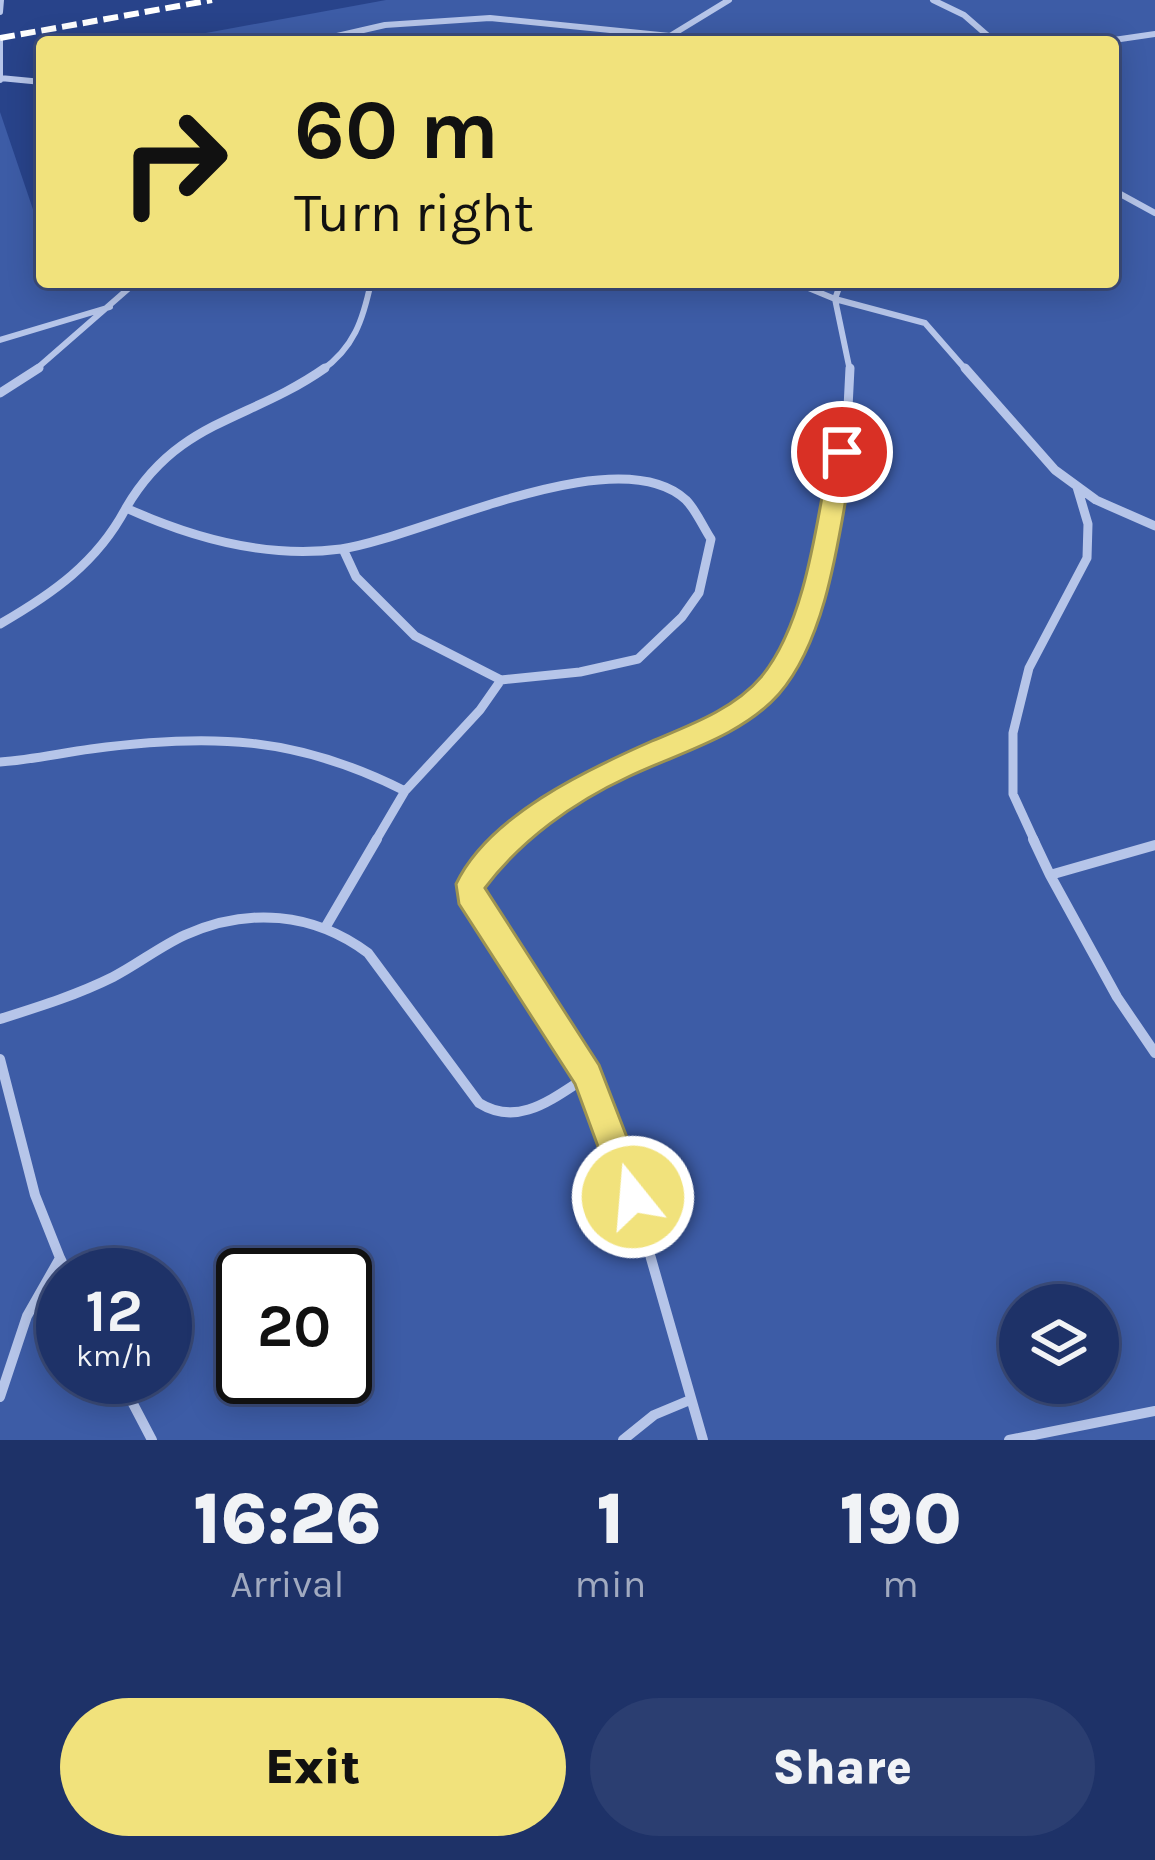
<!DOCTYPE html>
<style>
:root{--surface:#1e3268;--page:#2b3e71;--text:#f1f3f6;--muted:#a1aac0;--line:#3c4d7c;--accent:#f1e27c}
body{margin:0;font-family:Karla,sans-serif;background:var(--page);color:var(--text);height:100vh;display:flex;flex-direction:column;font-size:45px;white-space:nowrap}
*{box-sizing:border-box;margin:0}
p{font-size:39px;color:var(--muted)}
.icon{flex:none;width:66px;height:66px;fill:none;stroke:currentColor;stroke-width:2;stroke-linecap:round;stroke-linejoin:round}
.map{position:relative;height:1440px;overflow:hidden}
.sheet{display:flex;flex-direction:column;background:var(--surface);flex:1}
.sheet>*{flex:none}
.hud{position:absolute;left:36px;top:36px;width:1083px;height:252px;border-radius:12px;box-shadow:0 6px 30px #0003,0 0 0 3px var(--line);background:#f1e27c;color:#111;overflow:hidden}
.fabs{position:absolute;left:999px;top:1284px;display:grid;gap:24px}
.fabs a{display:grid;place-items:center;width:120px;height:120px;border-radius:50%;background:var(--surface);box-shadow:0 6px 30px #0003,0 0 0 3px var(--line);font-size:60px}
.speed{position:absolute;left:36px;top:1248px;display:flex;gap:24px;font-size:60px;font-weight:700;text-align:center}
.speed>*{display:grid;place-content:center;width:156px;height:156px;border-radius:50%;background:var(--surface);box-shadow:0 6px 30px #0003,0 0 0 3px var(--line);line-height:1}
.speed small{font-size:30px;font-weight:400}
.speed .limit{border:6px solid #111;border-radius:18px;background:#fff;color:#111}
.pin{position:absolute;display:grid;place-items:center;width:102px;height:102px;color:#fff;margin:-51px;border:6px solid #fff;border-radius:50%;box-shadow:0 3px 12px #0007}
.me{position:absolute;width:132px;margin:-66px;rotate:343deg;stroke-linejoin:round;filter:drop-shadow(0 0 9px #0008)}
.turn{display:flex;align-items:center;gap:42px;height:252px;padding:0 60px;font-size:54px}
.turn .icon{width:156px;height:156px;stroke-width:2.5}
.turn b{display:block;font-size:84px;line-height:102px}
.eta{display:flex;justify-content:space-evenly;align-items:center;height:204px;text-align:center}
.eta b{font-size:72px;font-weight:800;line-height:84px}
.button{display:flex;gap:24px;margin-top:auto;padding:24px 60px}
.button a{flex:1;height:138px;border-radius:72px;background:var(--accent);color:#111;font-size:48px;font-weight:800;line-height:138px;text-align:center}
.button a+a{background:var(--page);color:var(--text)}
.map>svg:first-child{display:block}
.green{fill:#3d5ca6;fill-rule:evenodd}
.lines{fill:none;stroke-linecap:round;stroke-linejoin:round}
.lane-far2{stroke:#b6c5e9;stroke-width:6}
.lane-far1{stroke:#b6c5e9;stroke-width:9}
.lane{stroke:#b6c5e9;stroke-width:10}
.rail{stroke:#fff;stroke-width:6;stroke-dasharray:15 6;stroke-linecap:butt}
.route{fill:#f1e27c;stroke:#9d9351;stroke-width:3}
</style>
<div class="map">
<svg width="1155" height="1440" viewBox="0 0 1155 1440">
<rect width="100%" height="100%" fill="#28438a"/>
<path class="green" d="M 386,0 L 1155,0 L 1155,1440 L 0,1440 L 0,112 L 42,236 L 42,282 L 1113,282 L 1113,42 L 157,42 ZM 63,1275 L 165,1275 L 165,1377 L 63,1377 ZM 243,1275 L 345,1275 L 345,1377 L 243,1377 ZM 1020,1305 L 1098,1305 L 1098,1383 L 1020,1383 Z"/>
<g class="lines">
<path class="lane-far2" d="M 933,0 L 964,15 L 995,42
M 0,12 L 1,0
M 0,40 L 0,80
M 311,42 L 385,25 L 490,18 L 670,36 L 729,0
M 667,42 L 670,36 L 704,42
M 1100,42 L 1155,34
M 0,78 L 42,82
M 1113,190 L 1155,213
M 794,282 L 835,299 L 841,282
M 0,340 L 110,307
M 34,371 L 136,282
M 321,371 C 354,348 363,320 371,282
M 850,371 L 835,299 L 925,323 L 967,371"/>
<path class="lane-far1" d="M 965,368 L 1055,470 L 1096,500 L 1155,526
M 0,393 L 39,368
M 126,508 C 178,419 248,422 325,368
M 0,624 C 52,594 97,563 126,508 C 192,538 267,559 341,549 C 423,537 617,436 686,500 C 696,510 703,527 711,539 L 699,593 L 682,617 L 638,659 L 580,672 L 501,680 L 415,636 L 356,577 L 343,549
M 0,762 C 31,760 61,753 91,749 C 210,733 297,736 405,791
M 375,842 L 405,791 L 480,710 L 501,680
M 503,842 L 552,805 L 700,732 L 770,686 L 800,629 L 827,539 L 846,447 L 850,368
M 1035,842 L 1013,794 L 1013,733 L 1029,668 L 1087,558 L 1088,524 L 1077,487"/>
<path class="lane" d="M 1033,839 L 1050,875
M 1155,845 L 1050,875 L 1117,997 L 1155,1053
M 325,928 L 377,839
M 0,1019 C 38,1007 77,995 113,977 C 138,964 159,947 185,935 C 248,907 313,912 368,953 L 479,1103 C 519,1128 553,1098 588,1076 L 470,895 L 482,862 L 506,839
M 0,1059 L 35,1195 L 60,1258
M 588,1076 L 622,1157 L 703,1440
M 119,1377 L 152,1440
M 0,1397 L 27,1316 L 60,1258 L 68,1275
M 623,1440 L 654,1415 L 690,1400
M 1009,1440 L 1155,1411"/>
<path class="rail" d="M 0,38 L 212,0"/>
</g>
<path class="route" d="M 842,443 L 854,452 C 840,526 830,635 779,694 C 741,737 678,753 628,777 C 574,802 521,840 485,888 L 599,1065 L 650,1197 L 645,1209 L 633,1214 L 621,1209 L 575,1084 L 459,904 L 456,884 C 488,816 586,770 652,741 C 690,725 734,709 761,677 C 806,623 817,520 830,452 Z"/>
</svg>
<div class="fabs">
<a><svg class="icon" aria-label="layers" viewBox="0 0 24 24"><path d="M12 4l9 5-9 5-9-5zM3 14l9 5 9-5"/></svg></a>
</div>
<div class="speed"><div>12<small>km/h</small></div><div class="limit">20</div></div>
<div class="pin" style="left:842px;top:452px;background:#d93025"><svg class="icon" aria-label="arrive" viewBox="0 0 24 24"><path d="M6 21V4h12l-3 4 3 4H6"/></svg></div>
<svg class="me" style="left:633px;top:1197px" viewBox="-20 -20 40 40"><circle r="17" fill="#f1e27c" stroke="#fff" stroke-width="3"/><path d="M0-11L8 9 0 5-8 9z" fill="#fff"/></svg>
<div class="hud">
<div class="turn"><svg class="icon" aria-label="right" viewBox="0 0 24 24"><path d="M7 20v-9h11M14 6l5 5-5 5"/></svg><div><b>60 m</b>Turn right</div></div>
</div>
</div>
<section class="sheet">
<div class="eta">
<div><b>16:26</b><p>Arrival</p></div>
<div><b>1</b><p>min</p></div>
<div><b>190</b><p>m</p></div>
</div>
<div class="button"><a>Exit</a><a>Share</a></div>
</section>
